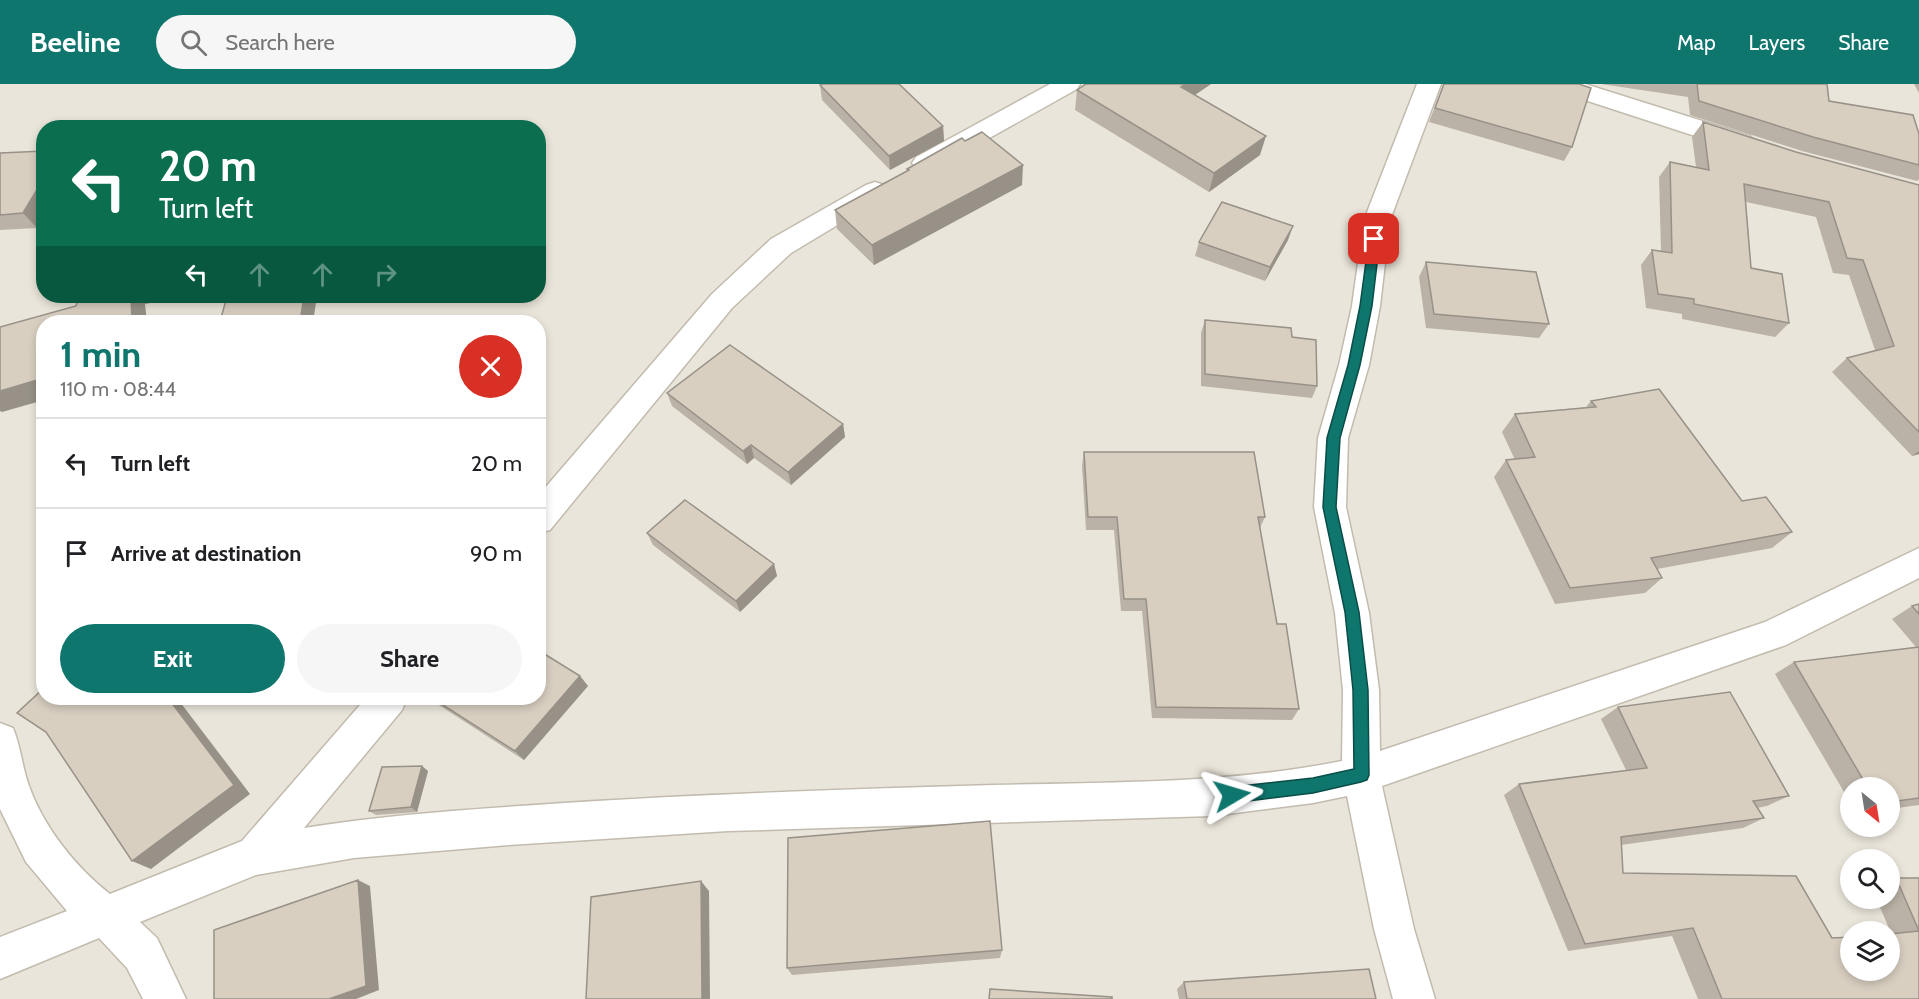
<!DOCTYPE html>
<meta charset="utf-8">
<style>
:root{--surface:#fff;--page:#f6f6f6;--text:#202124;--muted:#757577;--line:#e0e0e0;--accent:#0f766e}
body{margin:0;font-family:Cabin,sans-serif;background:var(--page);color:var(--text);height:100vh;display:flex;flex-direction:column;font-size:22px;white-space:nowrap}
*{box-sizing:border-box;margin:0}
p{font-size:20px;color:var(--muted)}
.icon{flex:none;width:33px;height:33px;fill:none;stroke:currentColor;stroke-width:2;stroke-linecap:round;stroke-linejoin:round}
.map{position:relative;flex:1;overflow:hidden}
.side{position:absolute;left:36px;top:231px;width:510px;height:390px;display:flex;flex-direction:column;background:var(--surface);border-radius:24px;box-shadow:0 3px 9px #0003}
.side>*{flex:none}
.banner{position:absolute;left:36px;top:36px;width:510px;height:183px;border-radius:24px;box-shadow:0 3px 9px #0003;background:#0b6e4f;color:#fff;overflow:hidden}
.needle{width:39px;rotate:150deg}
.fabs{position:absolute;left:1840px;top:693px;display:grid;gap:12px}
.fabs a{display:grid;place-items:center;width:60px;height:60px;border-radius:50%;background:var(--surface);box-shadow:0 3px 9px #0003;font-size:30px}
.pin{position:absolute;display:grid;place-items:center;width:51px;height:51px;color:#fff;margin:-26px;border-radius:12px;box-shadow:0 3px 9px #0006}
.me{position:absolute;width:66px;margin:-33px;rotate:83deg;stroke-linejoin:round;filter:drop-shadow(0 0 4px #0008)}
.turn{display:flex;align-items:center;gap:21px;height:126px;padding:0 24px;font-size:27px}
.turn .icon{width:78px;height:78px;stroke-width:2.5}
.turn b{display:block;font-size:42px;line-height:51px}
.lanes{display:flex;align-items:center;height:57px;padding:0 24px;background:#0003;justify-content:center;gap:30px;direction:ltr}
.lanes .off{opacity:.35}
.round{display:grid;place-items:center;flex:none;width:63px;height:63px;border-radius:32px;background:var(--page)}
.overview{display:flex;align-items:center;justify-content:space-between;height:102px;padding:0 24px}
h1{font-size:36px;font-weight:700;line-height:45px;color:var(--accent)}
.cta{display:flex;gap:12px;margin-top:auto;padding:12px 24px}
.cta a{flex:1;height:69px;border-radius:36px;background:var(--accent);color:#fff;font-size:24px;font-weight:700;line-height:69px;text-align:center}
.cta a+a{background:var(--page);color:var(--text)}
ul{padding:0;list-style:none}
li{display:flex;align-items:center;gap:18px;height:90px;padding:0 24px;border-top:2px solid var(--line)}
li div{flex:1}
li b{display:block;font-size:22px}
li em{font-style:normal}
header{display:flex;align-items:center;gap:36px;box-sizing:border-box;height:84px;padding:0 30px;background:var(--accent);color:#fff}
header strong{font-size:28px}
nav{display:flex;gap:33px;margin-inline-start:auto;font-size:21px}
.search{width:420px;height:54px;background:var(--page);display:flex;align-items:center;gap:15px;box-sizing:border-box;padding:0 21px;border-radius:33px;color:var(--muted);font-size:22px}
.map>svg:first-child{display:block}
.residential{fill:#eae5da;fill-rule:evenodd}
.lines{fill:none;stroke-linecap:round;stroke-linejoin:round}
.minor-casing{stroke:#c2bbae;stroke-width:3}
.minor{fill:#fff;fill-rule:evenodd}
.wall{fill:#bab2a6}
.shaded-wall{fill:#979187}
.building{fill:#d8cfc1;stroke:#979187;stroke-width:1.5}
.route{fill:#0f766e;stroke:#0a4d48;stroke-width:1.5}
</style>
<header>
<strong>Beeline</strong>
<div class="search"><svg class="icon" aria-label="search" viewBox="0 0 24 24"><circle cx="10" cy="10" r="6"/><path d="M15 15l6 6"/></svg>Search here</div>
<nav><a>Map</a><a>Layers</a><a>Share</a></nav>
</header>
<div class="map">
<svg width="1919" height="915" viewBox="0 0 1919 915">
<rect width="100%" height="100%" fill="#f6f3ec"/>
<path class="residential" d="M 0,0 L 1919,0 L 1919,915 L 0,915 ZM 44,44 L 538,44 L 538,212 L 44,212 ZM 44,238 L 538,238 L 538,614 L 44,614 ZM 1851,704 L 1890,704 L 1890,742 L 1851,742 ZM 1851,776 L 1890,776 L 1890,814 L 1851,814 ZM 1851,848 L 1890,848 L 1890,886 L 1851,886 Z"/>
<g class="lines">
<g class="minor-casing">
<path id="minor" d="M 1050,0 L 1080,0 L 1077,5 L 934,85 L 925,87 L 916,85 L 912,79 L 916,73 Z
M 1417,0 L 1441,0 L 1390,136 L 1380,222 L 1369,281 L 1348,354 L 1346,423 L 1369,529 L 1379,606 L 1380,667 L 1765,538 L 1919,464 L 1919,494 L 1786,561 L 1382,702 L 1414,845 L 1435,915 L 1393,915 L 1374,845 L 1347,712 L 1313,719 L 1212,732 L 728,747 L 509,761 L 354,774 L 256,791 L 140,838 L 157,854 L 186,915 L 143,915 L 127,884 L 99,854 L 0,895 L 0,853 L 67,827 L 26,778 L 0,725 L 0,639 L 13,644 C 21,663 22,683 29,702 C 43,742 76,784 110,810 L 242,757 L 366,614 L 407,614 L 402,626 L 304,744 C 390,730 477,725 564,719 C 707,710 850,705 993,701 C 1109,698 1228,700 1342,677 L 1343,606 L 1335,529 L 1314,423 L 1318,354 L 1339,281 L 1352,222 L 1364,136 Z
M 1548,0 L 1585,0 L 1750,52 L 1754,58 L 1750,64 L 1741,66 L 1732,64 L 1551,5 Z
M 875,98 L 884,101 L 888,107 L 884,113 L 791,169 L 732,224 L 550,446 L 538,449 L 538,412 L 712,210 L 771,155 L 866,101 Z"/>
</g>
<use href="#minor" class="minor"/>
</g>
<path class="wall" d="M 1086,0 L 1211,0 L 1195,11 L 1260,71 L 1209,108 L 1075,26 L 1077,6 Z
M 1442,0 L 1579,0 L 1572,63 L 1564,77 L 1429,38 L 1443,1 Z
M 1601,0 L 1827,0 L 1829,17 L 1919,81 L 1919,95 L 1917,97 L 1802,67 L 1690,31 L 1688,13 Z
M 1914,0 L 1919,0 L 1919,9 Z
M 820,1 L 943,42 L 944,57 L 890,86 L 822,16 Z
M 1703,38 L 1796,68 L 1919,101 L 1919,370 L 1912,372 L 1832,288 L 1847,274 L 1875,266 L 1849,191 L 1833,189 L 1816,133 L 1746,118 L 1751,184 L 1789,239 L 1775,253 L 1682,235 L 1682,230 L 1646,224 L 1641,181 L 1652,166 L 1661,167 L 1659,93 L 1670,78 L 1696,83 L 1692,53 Z
M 44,67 L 44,132 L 37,144 L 0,146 L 0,69 Z
M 907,85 L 1022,101 L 874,181 L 837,145 L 835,126 L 907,87 Z
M 1288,156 L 1265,197 L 1195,172 L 1199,158 Z
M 1426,178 L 1549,240 L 1539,254 L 1426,244 L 1419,193 Z
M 1205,236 L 1292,253 L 1317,302 L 1312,314 L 1201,302 L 1201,249 Z
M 667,309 L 843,340 L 845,353 L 791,401 L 754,374 L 747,380 L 672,322 Z
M 1591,317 L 1742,417 L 1792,448 L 1772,464 L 1657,485 L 1662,494 L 1645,509 L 1555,520 L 1494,393 L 1506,376 L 1515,376 L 1502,348 L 1515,330 L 1586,323 Z
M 1084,368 L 1265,433 L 1260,444 L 1277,540 L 1299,625 L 1292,636 L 1152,634 L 1142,527 L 1121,527 L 1114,446 L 1086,446 L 1082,382 Z
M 647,449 L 774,480 L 777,492 L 740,528 L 653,461 Z
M 1919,520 L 1919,721 L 1890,725 L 1890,704 L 1851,704 L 1851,720 L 1775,590 L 1794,578 L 1916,563 L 1892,535 L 1912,522 Z
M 580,592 L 588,602 L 524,676 L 428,614 L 538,614 Z
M 292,614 L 323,614 L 318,621 Z
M 1618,623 L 1789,712 L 1767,722 L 1757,724 L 1764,734 L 1743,744 L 1621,761 L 1623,789 L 1832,854 L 1891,849 L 1876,814 L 1890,814 L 1890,796 L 1896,794 L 1919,794 L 1919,915 L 1698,915 L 1672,852 L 1568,867 L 1504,711 L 1519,700 L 1626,686 L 1601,635 Z
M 428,687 L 417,728 L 376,731 L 369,727 Z
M 1002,866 L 1000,874 L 792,891 L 787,884 Z
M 1184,898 L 1376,915 L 1179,915 L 1177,905 Z"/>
<path class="shaded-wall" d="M 1186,0 L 1211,0 L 1177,23 L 1181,3 Z
M 943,42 L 944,57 L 890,86 L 889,72 Z
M 1266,52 L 1260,71 L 1209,108 L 1214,89 Z
M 1023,81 L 1022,101 L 874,181 L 872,161 Z
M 44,94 L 44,132 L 37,144 L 23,129 Z
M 1293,142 L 1288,156 L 1265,197 L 1270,183 Z
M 131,212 L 180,212 L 179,214 L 145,220 L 147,238 L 132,238 Z
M 304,212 L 317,212 L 313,238 L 300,238 Z
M 44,294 L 44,316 L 2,328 L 0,327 L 0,307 Z
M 843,340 L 845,353 L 791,401 L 788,388 Z
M 751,361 L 754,374 L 747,380 L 743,367 Z
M 1919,367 L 1919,370 L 1912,372 Z
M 774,480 L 777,492 L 740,528 L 736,517 Z
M 580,592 L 588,602 L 524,676 L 515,667 Z
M 168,614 L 177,614 L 250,710 L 151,785 L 132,777 Z
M 309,614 L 323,614 L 318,621 Z
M 422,682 L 428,687 L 417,728 L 411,723 Z
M 358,796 L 370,802 L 379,906 L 356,915 L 329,915 Z
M 701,797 L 709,807 L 710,915 L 702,915 Z"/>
<path class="building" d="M 823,0 L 899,0 L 943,42 L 889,72 L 820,1 Z
M 1086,0 L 1186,0 L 1181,3 L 1266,52 L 1214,89 L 1077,6 Z
M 1444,0 L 1579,0 L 1591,4 L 1572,63 L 1435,24 Z
M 1697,0 L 1827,0 L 1829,17 L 1913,31 L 1919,50 L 1919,81 L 1813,53 L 1699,17 Z
M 1703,38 L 1796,68 L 1919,101 L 1919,348 L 1847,274 L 1894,262 L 1863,176 L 1847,174 L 1829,118 L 1744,100 L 1751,184 L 1782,190 L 1789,239 L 1694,220 L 1694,215 L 1658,210 L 1652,166 L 1672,169 L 1670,78 L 1709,86 Z
M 982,48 L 1023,81 L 872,161 L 835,126 L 909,86 L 907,85 L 962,54 L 965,57 Z
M 44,67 L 44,94 L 23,129 L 0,131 L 0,69 Z
M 1222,118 L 1293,142 L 1270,183 L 1199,158 Z
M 1426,178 L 1536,188 L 1549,240 L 1434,230 Z
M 79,212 L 131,212 L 132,238 L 44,238 L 44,294 L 0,307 L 0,243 L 76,222 Z
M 227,212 L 304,212 L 300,238 L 220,238 Z
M 1205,236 L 1291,244 L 1292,253 L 1316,256 L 1317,302 L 1205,290 Z
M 730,261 L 843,340 L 788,388 L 751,361 L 743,367 L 667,309 Z
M 1659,305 L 1742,417 L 1766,413 L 1792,448 L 1651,474 L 1662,494 L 1570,504 L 1506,376 L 1535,373 L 1515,330 L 1596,323 L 1591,317 Z
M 1084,368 L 1254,368 L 1265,433 L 1258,433 L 1277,540 L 1286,540 L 1299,625 L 1156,623 L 1146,515 L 1124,515 L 1117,433 L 1088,433 Z
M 685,416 L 774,480 L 736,517 L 647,449 Z
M 1919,520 L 1919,530 L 1912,522 Z
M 1919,563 L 1919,714 L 1890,718 L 1890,704 L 1868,704 L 1794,578 Z
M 538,566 L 580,592 L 515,667 L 432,614 L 538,614 Z
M 44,604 L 44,614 L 168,614 L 234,701 L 132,777 L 46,648 L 17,629 Z
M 1730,608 L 1789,712 L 1753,717 L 1764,734 L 1621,753 L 1623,789 L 1796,792 L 1832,854 L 1851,853 L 1851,886 L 1890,886 L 1890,850 L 1919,847 L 1919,915 L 1722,915 L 1693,844 L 1585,860 L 1519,700 L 1647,684 L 1618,623 Z
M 422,682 L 411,723 L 369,727 L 382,683 Z
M 990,737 L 1002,866 L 787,884 L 788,754 Z
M 1896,794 L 1919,794 L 1919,847 Z
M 358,796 L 366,902 L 329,915 L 214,915 L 214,846 Z
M 701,797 L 702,915 L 586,915 L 591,813 Z
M 1369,885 L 1376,915 L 1187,915 L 1184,898 Z
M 990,905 L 1112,913 L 1112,915 L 989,915 Z"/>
<path class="route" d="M 1374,151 L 1380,155 L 1372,222 L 1360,281 L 1340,354 L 1336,423 L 1359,528 L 1368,606 L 1369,691 L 1367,696 L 1361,698 L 1313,709 L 1232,719 L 1226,716 L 1224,711 L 1226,705 L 1232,703 L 1313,694 L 1354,685 L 1353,606 L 1345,528 L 1323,423 L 1327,354 L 1348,281 L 1360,222 L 1369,155 Z"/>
</svg>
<div class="fabs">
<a><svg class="needle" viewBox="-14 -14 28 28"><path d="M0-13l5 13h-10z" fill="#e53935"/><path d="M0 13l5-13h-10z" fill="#757577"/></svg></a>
<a><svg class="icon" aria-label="search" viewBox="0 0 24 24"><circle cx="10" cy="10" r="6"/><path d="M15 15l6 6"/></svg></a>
<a><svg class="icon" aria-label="layers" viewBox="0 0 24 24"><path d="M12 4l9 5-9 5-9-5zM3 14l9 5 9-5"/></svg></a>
</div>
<div class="pin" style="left:1374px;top:155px;background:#d93025"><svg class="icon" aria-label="arrive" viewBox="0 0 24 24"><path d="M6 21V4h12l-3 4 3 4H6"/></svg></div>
<svg class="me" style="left:1232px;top:711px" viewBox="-20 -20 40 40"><path d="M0-17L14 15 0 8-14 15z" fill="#0f766e" stroke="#fff" stroke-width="4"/></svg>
<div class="banner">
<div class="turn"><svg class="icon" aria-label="left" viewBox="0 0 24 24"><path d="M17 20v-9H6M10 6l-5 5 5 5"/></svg><div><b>20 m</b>Turn left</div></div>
<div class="lanes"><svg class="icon" aria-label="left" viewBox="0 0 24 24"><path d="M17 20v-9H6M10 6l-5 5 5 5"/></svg><svg class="icon off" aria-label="ahead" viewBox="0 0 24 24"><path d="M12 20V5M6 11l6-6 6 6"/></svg><svg class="icon off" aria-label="ahead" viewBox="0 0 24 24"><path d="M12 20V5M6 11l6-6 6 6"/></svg><svg class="icon off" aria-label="right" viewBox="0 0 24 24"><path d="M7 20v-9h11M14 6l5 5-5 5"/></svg></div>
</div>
<section class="side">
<div class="overview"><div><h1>1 min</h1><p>110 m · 08:44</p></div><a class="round" style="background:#d93025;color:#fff"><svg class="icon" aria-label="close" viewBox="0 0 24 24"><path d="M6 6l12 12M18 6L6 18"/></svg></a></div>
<ul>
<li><svg class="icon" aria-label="left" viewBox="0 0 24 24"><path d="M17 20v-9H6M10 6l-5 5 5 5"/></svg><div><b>Turn left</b></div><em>20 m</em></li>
<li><svg class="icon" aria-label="arrive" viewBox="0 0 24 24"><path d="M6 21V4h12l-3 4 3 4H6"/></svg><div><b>Arrive at destination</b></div><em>90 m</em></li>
</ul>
<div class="cta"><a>Exit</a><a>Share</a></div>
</section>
</div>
